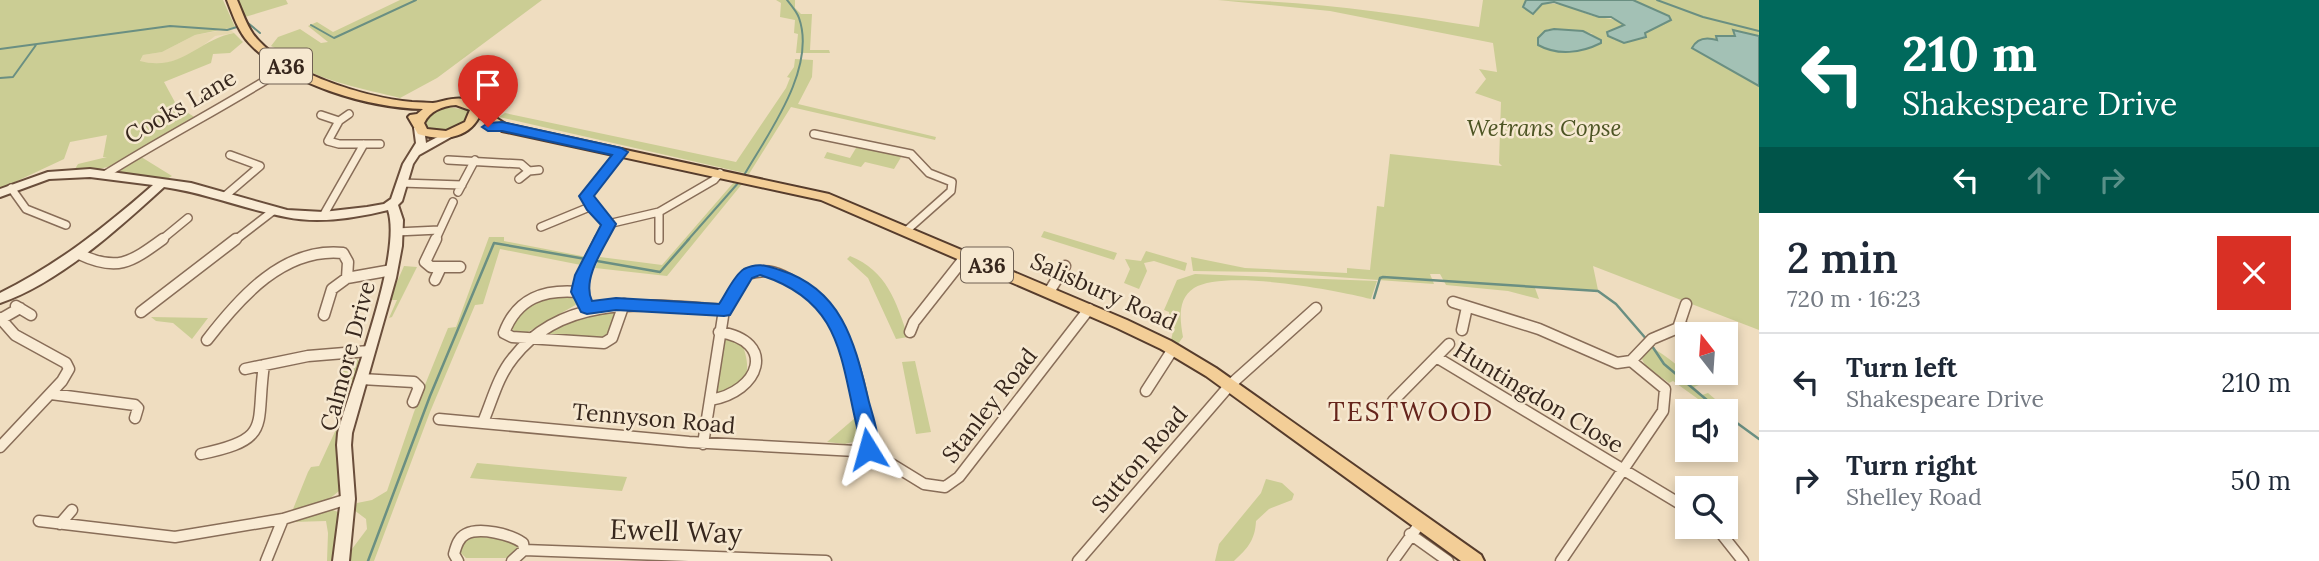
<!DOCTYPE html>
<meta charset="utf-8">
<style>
:root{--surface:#fff;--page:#f2f2f3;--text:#1f2937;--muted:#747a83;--line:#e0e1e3}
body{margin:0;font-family:Lora,serif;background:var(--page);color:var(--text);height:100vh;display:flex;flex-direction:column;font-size:26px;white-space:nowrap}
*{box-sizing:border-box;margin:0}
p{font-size:23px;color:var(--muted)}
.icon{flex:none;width:38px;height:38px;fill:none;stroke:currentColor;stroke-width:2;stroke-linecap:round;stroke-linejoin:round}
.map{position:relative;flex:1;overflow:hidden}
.details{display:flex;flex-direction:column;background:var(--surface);width:560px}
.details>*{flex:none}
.banner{background:#00695c;color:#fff;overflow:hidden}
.needle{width:46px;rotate:343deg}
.tools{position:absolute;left:1675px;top:322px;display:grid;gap:14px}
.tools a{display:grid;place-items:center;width:63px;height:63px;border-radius:0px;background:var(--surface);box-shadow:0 4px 10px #0003;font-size:35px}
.pin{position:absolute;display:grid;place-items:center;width:60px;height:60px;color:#fff;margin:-72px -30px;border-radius:50% 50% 50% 0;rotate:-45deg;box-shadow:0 0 7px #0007}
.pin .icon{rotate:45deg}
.me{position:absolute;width:77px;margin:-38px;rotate:352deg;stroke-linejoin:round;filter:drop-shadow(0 0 5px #0008)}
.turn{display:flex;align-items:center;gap:24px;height:147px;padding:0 28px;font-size:32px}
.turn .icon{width:91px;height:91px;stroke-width:2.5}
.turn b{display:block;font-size:49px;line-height:60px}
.lanes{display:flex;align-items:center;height:66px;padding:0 28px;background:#0003;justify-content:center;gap:35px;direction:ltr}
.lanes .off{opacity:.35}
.round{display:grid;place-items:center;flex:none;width:74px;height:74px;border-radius:0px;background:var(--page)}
.summary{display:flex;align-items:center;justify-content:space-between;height:119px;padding:0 28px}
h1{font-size:42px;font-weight:600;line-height:52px}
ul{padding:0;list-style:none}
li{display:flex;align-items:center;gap:21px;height:98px;padding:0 28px;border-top:2px solid var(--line)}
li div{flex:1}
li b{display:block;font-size:26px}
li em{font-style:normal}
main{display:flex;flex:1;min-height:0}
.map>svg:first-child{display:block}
.farmland{fill:#e4d7ae}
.green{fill:#cbcd94;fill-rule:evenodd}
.water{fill:#a3c1b5;stroke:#6a8f82;stroke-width:2}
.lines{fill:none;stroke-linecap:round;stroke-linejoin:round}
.stream-far1{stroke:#6a8f82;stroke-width:2}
.stream{stroke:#6a8f82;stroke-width:2.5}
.street-far1-casing{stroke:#886d58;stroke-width:10}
.street-casing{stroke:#886d58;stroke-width:13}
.secondary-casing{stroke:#6a4e3b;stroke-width:4}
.primary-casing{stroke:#563c2c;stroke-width:4}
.street-far1{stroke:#f9ebd4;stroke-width:7}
.street{stroke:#f9ebd4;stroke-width:10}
.secondary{fill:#f9ebd4;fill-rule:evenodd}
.primary{fill:#f3ce97;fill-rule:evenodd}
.route{fill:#1a73e8;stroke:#114b97;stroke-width:2}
.labels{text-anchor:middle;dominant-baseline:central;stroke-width:5;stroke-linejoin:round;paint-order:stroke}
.shield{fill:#f6e8d0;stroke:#706153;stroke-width:2}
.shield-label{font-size:21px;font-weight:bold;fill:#37271d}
.street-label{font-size:23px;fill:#37271d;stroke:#f6e8d0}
.park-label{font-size:23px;font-style:italic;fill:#4c5423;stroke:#f6e8d0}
.quarter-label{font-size:26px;letter-spacing:2px;fill:#65241b;stroke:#f6e8d0}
.near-street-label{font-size:28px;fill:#37271d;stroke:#f6e8d0}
</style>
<main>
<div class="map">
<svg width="1759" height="561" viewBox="0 0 1759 561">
<rect width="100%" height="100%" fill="#efddc0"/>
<path class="farmland" d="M 230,29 L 234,33 L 215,36 L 191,55 L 164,64 L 140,62 L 143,55 L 162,52 L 195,35 Z"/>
<path class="green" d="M 0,0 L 223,0 L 235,27 L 195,35 L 162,52 L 143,55 L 140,61 C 182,72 199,39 234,33 L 243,42 L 230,53 L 213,54 L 211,63 L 164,82 L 177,106 L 196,118 C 160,138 118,177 75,169 L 78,164 L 107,157 L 103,157 L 107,135 L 70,142 L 64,159 L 0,189 Z
M 238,0 L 286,0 L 288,4 L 245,17 Z
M 400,0 L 542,0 L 437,78 L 400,98 C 365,89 324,82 293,63 C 285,58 281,50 271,46 L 278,37 L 300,29 L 321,43 L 328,42 L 308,26 L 317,22 L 333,32 Z
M 776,0 L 795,0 L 795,8 L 801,14 L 812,14 L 810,50 L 829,50 L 830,53 L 796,53 L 798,34 L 794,33 L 795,20 L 780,17 L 781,3 Z
M 1218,0 C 1306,0 1393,13 1479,27 L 1483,0 L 1526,0 L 1523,7 L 1536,12 L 1542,4 C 1564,1 1577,12 1597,17 C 1608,19 1615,18 1624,24 L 1623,27 L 1612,30 L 1614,40 C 1635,38 1652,29 1671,20 L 1669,16 L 1633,0 L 1759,0 L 1759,36 L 1733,30 L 1736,36 L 1716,36 L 1718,41 L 1712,39 L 1692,47 L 1759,86 L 1759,330 L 1593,266 L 1598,290 L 1535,288 L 1539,299 L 1508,291 L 1446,285 L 1440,274 L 1430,274 L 1434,284 L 1266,272 L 1193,271 L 1191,257 L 1245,268 L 1347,273 L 1347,268 L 1370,270 L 1377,206 L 1384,207 L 1390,154 L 1502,166 L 1499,163 L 1501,102 L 1475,93 L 1486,79 L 1479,69 L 1497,72 L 1493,43 L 1330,11 ZM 1548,29 L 1583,31 L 1593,34 L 1538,45 L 1538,38 Z
M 795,59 L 813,60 L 812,77 L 798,104 L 936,137 L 935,140 L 791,107 L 749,174 L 499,117 L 505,113 L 736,162 L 786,88 L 790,78 L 787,77 L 794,67 Z
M 448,107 L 467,110 L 469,113 L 467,122 C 452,129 440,136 425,127 L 429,115 Z
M 859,143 L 903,154 L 894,169 L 865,162 L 861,167 L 824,158 L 827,152 L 850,158 Z
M 138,155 L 172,176 L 167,179 L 121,172 L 120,169 Z
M 734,182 L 742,184 L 667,276 L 595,268 L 600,257 L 662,265 Z
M 1044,231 L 1117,253 L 1114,260 L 1041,237 Z
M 489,237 L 504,237 L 504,241 L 587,257 L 581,265 L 500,249 L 483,304 L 475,305 L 430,412 L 374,561 L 347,561 L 349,553 L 367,529 L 366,519 L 354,510 L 357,503 L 372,500 L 387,491 L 414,412 L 448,328 L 456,327 Z
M 1146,251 L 1187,263 L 1185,271 L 1154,261 L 1144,263 L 1147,271 L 1139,289 L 1124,283 L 1130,269 L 1125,259 L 1141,261 Z
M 850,256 C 887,271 896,301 908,337 L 896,339 L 868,278 L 847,259 Z
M 404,266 L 417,267 L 392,317 L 389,318 L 397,300 L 389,300 Z
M 1195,274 L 1377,281 L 1371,299 C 1336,290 1225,269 1194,288 C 1177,299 1180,320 1183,337 L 1178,344 L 1171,340 L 1175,323 L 1170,322 L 1169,312 L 1164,310 L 1177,280 Z
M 548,295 L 576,297 L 579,303 L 526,333 L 514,332 L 512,327 L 518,312 Z
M 617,309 L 617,317 L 607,334 L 594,341 L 546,336 L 546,331 L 563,320 Z
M 151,317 L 208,318 L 192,339 L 173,323 L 156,321 Z
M 722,338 L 741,341 C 753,371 749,390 715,394 Z
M 1651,347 C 1669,357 1684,371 1699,385 L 1694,387 L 1702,395 L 1708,393 L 1722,405 L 1712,409 L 1673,381 L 1669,383 C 1660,375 1648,373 1642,359 Z
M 354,356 L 361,363 L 349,391 L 344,392 L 341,357 Z
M 915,361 L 931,432 L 916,434 L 902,362 Z
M 855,418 L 862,433 L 860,440 L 845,444 L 827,442 Z
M 339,423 L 339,491 L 328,500 L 291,514 L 308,472 L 311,467 L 319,466 Z
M 477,463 L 627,477 L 622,491 L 470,478 Z
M 1266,479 L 1282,483 L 1294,494 L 1292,500 L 1269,509 L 1256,521 C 1255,540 1248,548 1234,561 L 1215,561 L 1219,544 L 1261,493 Z
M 327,508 L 341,513 L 336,561 L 327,561 L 328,533 L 326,521 L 292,522 Z
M 473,536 L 511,540 L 517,544 L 518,549 L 510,557 L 505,558 L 466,558 L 460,552 C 461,544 465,539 473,536 Z"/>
<path class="water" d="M 1526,0 L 1633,0 L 1669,16 L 1671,20 L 1645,33 L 1646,37 L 1624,43 L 1608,36 L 1607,32 L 1624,25 L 1611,17 L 1599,17 L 1554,2 L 1542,4 L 1533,14 L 1523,7 Z
M 1554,29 L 1583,31 L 1601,40 L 1601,43 C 1581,53 1558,56 1538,45 L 1538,38 L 1545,31 Z
M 1733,30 L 1759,36 L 1759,86 L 1692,48 C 1697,38 1707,37 1717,40 L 1716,36 L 1735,36 Z"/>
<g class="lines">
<path class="stream-far1" d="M 1657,0 L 1703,17 L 1759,31
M 248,23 L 260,33
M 311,25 L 334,38 L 416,0
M 0,49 L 170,26 L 227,30 L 237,27
M 0,78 L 13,77 L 36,45
M 743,177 C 767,135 817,69 799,18 C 797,12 791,5 787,0
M 687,241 L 739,182"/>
<path class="stream" d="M 1374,298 L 1380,278 L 1383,277 L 1598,291 L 1616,304 L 1648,341
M 1652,346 L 1664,364 L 1720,411
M 1726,415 L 1759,439
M 368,561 L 430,396 L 494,243 L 660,272 L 689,239"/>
<g class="street-far1-casing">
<path id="street-far1" d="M 349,114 L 339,121 L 328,141 L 339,144 L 380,144
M 321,115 L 339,121
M 814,134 L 911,154 L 929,173 L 952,182 L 951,191 L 906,231
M 621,152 L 587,196 L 608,224 L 659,212 L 714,180 L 720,173
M 448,160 L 521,164 L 529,171
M 106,174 C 163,138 222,108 279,72
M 519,179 L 529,171 L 539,170
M 401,183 L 462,185
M 11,188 L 26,209 L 66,225
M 458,192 L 475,160
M 225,196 L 260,166 L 230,155
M 659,212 L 659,240
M 323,216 L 364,144
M 541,227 L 592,206
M 396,232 L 439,230
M 160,241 L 188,218
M 234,241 L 273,211
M 435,241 L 453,202
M 599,241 L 608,224"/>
</g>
<g class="street-casing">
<path id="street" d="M 436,239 L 425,262 L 431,267 L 460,267
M 79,254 C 117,272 130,263 163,239
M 435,280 L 441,267
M 579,292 L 584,272 L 600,239
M 1049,292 L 1065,266
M 1453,302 L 1539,329 L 1617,363 L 1631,361 L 1652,339 L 1678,328 L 1686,304
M 16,306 L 31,315
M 587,308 L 579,292 C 544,289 517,298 504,333 L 512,337 L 604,343 L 612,338 L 624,304
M 141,312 L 236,239
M 324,315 L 332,289 L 347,278
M 0,318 L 15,335 L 66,363 L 69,369 L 62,381 L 0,447
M 1,319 L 20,308
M 1680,325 L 1696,334
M 1462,330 L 1467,307
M 910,332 L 914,322 L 966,256
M 207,340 C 240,297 284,247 343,253 L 348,262 L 347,278 L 392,270
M 1436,357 L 1687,508
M 245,369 L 308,356 L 369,351
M 361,379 L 414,382 L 419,387 L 413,402
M 1146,391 L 1173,349
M 51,394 L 135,405 L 138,408 L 135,418
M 710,400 C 760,392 778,341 719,332
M 1393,401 L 1449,344
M 439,419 L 689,442 L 856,451 L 880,457 L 924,484 L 945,487 L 959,477 L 1089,309
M 483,422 C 492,401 498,376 513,358 C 564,292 649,305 724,310
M 703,444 L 724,310 L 747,274 C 768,268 779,272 797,284 C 849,317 867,395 867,453
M 201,454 C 274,439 255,426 264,365
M 39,521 L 175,537 L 283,519 L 348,499
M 60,524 L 72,510
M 1716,527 L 1743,561
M 1410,534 L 1448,561
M 524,550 L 826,561
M 266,561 L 283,519
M 458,561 L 454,554 C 456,547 458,538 466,534 C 480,527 510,534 523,543 L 524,550
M 512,561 L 524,550
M 1078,561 L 1230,385 L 1316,308
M 1393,561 L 1421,522
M 1561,561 L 1663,411 L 1665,389 L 1631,361"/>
</g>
<g class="secondary-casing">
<path id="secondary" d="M 419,125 L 424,128 L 426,143 L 451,130 L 459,130 L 460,132 L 419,155 L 413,164 L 402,201 L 398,205 L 403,220 L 402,246 L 396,278 L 352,433 L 351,445 L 355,499 L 349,561 L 333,561 L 341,499 L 337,445 L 338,433 C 351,384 403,254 388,210 C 356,218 319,224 286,217 C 244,209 206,193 164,187 C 119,228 59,283 0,303 L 0,293 C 57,265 105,227 153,185 L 90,177 L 49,179 L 0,197 L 0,189 L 48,172 L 90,169 L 191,183 L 287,210 L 323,212 L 367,207 L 384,204 L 391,199 L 403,164 L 416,143 L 414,128 Z"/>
</g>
<g class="primary-casing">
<path id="primary" d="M 227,0 L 237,0 C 242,11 246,24 253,34 C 281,72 366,98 412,102 C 419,102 427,103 433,103 C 444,101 453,97 465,99 C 480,103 492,117 506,124 L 829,194 L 1127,320 L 1171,341 L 1216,368 L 1481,555 L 1484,561 L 1461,561 L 1206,376 L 1161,349 L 1117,328 L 821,200 L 502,131 L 479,117 C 467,140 440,141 418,134 L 408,117 L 410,115 L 417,114 L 423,109 C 368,108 287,84 249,43 C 238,31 233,15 227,0 ZM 456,105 L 470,110 L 465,122 L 446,131 L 427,129 L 424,123 C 430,111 442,106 456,105 Z"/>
</g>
<use href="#street-far1" class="street-far1"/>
<use href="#street" class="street"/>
<use href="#secondary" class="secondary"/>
<use href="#primary" class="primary"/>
</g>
<path class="route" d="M 502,122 L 621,148 L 628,152 L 594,196 L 616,224 C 606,245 581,278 592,301 L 616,298 L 719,304 C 726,294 734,275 744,269 C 758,262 767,266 780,270 C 844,290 855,345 869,402 C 873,417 882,440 875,454 L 868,457 L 862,454 C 857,445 859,433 856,423 C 840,353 839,300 760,275 L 752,278 L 730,315 L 724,316 L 616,310 L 587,314 L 581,312 L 571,292 L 575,275 L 601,225 L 587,210 L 579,196 L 612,155 L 502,131 L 488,131 L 482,127 L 488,123 Z"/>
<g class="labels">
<g class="shield">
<rect x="260" y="48.5" width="52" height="35" rx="5"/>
<rect x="961" y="247.5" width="52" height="35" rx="5"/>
</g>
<g class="shield-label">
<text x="286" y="66">A36</text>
<text x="987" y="265">A36</text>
</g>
<g class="street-label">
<text transform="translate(180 106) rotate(-30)">Cooks Lane</text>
<text transform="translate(1104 291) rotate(24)">Salisbury Road</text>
<text transform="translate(347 356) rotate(-75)">Calmore Drive</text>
<text transform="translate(1539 397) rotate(31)">Huntingdon Close</text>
<text transform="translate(989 405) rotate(-52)">Stanley Road</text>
<text transform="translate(654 418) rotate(5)">Tennyson Road</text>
<text transform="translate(1139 459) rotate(-49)">Sutton Road</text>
</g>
<g class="park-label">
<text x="1544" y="127">Wetrans Copse</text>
</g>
<g class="quarter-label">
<text x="1411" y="411">TESTWOOD</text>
</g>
<g class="near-street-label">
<text transform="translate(676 531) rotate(2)">Ewell Way</text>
</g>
</g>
</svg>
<div class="tools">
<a><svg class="needle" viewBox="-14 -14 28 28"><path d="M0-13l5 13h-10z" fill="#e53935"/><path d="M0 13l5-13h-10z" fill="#747a83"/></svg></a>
<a><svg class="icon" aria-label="sound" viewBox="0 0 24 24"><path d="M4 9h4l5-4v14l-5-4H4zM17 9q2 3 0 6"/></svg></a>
<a><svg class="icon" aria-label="search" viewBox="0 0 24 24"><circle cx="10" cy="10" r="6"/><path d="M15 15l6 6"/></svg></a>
</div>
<div class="pin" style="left:488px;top:127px;background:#d93025"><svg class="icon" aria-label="arrive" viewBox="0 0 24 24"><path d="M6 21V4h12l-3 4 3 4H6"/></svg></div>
<svg class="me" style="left:868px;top:449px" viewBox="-20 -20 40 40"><path d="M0-17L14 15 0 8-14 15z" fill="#1a73e8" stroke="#fff" stroke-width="4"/></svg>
</div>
<section class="details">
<div class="banner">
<div class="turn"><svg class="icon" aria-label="left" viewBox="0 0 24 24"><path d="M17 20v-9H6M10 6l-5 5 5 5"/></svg><div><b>210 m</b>Shakespeare Drive</div></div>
<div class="lanes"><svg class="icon" aria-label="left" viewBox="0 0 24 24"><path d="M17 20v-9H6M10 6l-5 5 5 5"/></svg><svg class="icon off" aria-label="ahead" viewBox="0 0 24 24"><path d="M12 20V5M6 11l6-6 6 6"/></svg><svg class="icon off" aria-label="right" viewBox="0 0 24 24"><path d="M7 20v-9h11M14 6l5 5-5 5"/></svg></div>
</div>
<div class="summary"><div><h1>2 min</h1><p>720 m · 16:23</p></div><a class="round" style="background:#d93025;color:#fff"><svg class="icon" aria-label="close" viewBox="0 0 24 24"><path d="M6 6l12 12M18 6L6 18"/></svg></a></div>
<ul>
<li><svg class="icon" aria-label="left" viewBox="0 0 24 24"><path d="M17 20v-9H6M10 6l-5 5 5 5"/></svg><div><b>Turn left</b><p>Shakespeare Drive</p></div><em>210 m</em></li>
<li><svg class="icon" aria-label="right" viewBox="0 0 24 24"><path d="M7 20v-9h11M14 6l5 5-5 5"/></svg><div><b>Turn right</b><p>Shelley Road</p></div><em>50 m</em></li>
</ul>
</section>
</main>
